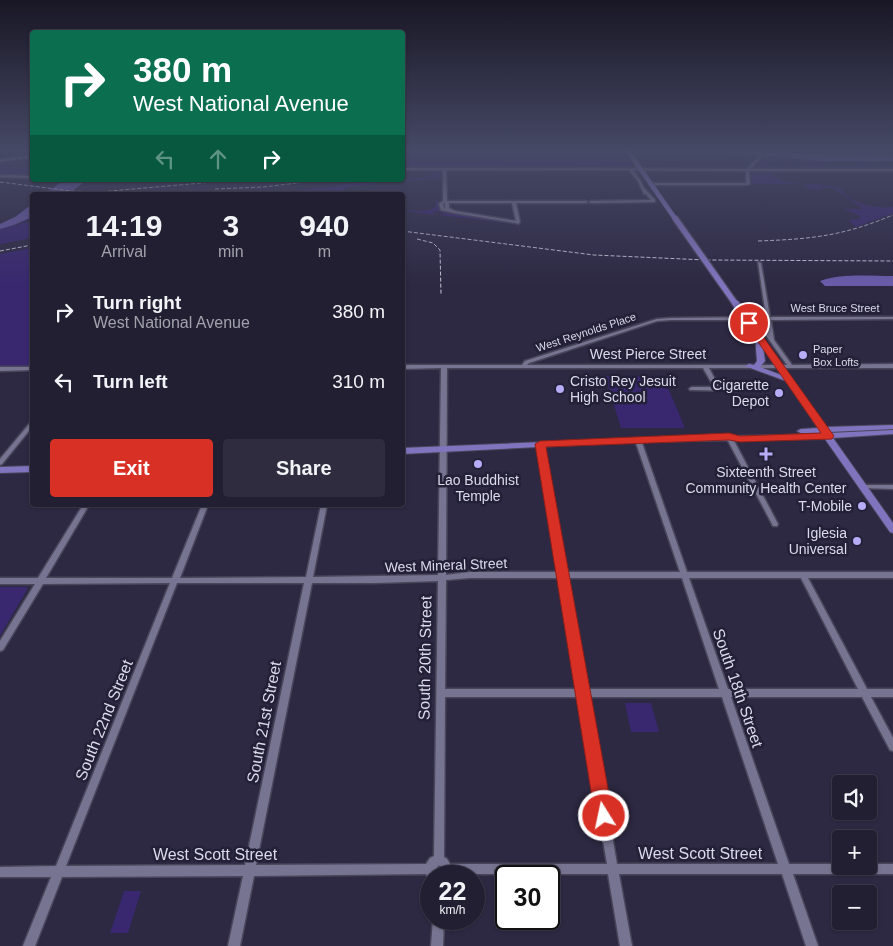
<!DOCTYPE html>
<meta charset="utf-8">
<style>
:root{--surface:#221f32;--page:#2e2c3e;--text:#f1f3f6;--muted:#a2a2ac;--line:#3f3d4d;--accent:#d93025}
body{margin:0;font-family:Helvetica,sans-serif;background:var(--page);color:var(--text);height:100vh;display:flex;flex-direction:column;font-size:19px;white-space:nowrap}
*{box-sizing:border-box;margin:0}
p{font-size:16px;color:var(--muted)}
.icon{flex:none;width:28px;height:28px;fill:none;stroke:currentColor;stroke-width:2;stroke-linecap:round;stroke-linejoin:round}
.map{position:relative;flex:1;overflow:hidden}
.side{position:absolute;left:30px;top:192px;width:375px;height:315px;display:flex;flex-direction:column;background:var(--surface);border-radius:5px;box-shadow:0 1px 4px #0004,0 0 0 1px var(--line)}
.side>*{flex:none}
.hud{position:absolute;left:30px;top:30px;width:375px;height:152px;border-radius:5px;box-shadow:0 1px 4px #0004,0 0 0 1px var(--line);background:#0b6e4f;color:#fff;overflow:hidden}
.controls{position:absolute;left:832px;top:775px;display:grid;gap:10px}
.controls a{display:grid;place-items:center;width:45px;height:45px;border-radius:5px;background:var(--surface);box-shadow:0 1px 4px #0004,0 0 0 1px var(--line);font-size:25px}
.speed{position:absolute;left:420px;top:865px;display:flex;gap:10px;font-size:25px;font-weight:700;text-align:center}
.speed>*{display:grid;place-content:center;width:65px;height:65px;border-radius:50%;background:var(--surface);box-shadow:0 1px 4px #0004,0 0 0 1px var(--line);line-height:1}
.speed small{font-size:12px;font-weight:400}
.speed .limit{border:2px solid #111;border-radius:8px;background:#fff;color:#111}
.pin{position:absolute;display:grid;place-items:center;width:42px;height:42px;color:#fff;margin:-21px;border:2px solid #fff;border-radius:50%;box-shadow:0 1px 5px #0007}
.me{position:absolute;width:55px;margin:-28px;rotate:350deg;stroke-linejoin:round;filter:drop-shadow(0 0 4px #0008)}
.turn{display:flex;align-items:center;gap:18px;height:105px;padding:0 20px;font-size:22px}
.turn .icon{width:65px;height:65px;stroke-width:2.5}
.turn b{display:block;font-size:35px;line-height:42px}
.lanes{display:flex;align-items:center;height:48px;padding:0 20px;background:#0003;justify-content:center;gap:25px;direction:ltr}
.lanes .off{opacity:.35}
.eta{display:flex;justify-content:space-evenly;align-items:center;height:85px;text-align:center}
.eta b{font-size:30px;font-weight:600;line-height:35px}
.button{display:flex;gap:10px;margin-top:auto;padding:10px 20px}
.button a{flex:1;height:58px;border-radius:5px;background:var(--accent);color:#fff;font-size:20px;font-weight:600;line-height:58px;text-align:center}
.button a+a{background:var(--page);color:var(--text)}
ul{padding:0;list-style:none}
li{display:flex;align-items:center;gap:15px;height:70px;padding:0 20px}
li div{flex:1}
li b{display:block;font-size:19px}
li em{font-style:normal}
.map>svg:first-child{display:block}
.green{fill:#39286f}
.water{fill:#695ba8}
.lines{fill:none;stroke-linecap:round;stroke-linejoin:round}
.minor-casing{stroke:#49465b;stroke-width:3}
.major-casing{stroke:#49465b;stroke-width:2}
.minor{fill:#777491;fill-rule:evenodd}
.major{fill:#8174bf;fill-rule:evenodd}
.rail{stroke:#c6c5d6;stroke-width:1;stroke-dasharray:4 2;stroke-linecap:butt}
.major-bridge-far2-casing{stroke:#49465b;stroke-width:5.5;stroke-linecap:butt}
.major-bridge-far1-casing{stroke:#49465b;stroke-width:8;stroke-linecap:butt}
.major-bridge-casing{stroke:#49465b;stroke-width:9;stroke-linecap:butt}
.major-bridge-far2{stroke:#8174bf;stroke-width:4.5}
.major-bridge-far1{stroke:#8174bf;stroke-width:5.5}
.major-bridge{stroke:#8174bf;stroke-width:7}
.route{fill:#d93025;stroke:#8d1f18}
.poi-dot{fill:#b6acf8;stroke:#232038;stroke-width:2}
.labels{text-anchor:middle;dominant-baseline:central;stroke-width:5;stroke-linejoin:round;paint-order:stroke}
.far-street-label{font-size:11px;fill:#dbdaea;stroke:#232038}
.far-poi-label{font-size:11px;fill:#dbdaea;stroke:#232038;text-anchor:start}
.street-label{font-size:14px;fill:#dbdaea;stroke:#232038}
.poi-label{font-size:14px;fill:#dbdaea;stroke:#232038;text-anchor:end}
.near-street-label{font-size:16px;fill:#dbdaea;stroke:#232038}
</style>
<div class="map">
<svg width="893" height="946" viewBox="0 0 893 946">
<rect width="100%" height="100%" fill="#2d2943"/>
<path class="green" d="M 782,151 L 811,154 L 855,154 L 853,152 L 893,153 L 893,156 L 813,155 L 771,152 Z
M 403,152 L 623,152 L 621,153 L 625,154 L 634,168 L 628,166 L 624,168 L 606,166 L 403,167 L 407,166 L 409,154 Z
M 765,157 L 820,161 L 862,161 L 871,166 L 884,168 L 882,166 L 893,166 L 893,169 L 873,169 L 860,163 L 866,169 L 832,169 L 828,166 L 859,166 L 859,163 L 854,162 L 821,163 L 821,165 L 827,169 L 792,168 L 788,166 L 819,166 C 815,164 793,161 787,161 L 791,165 C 784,160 773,160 765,164 L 770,166 L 784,166 L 787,168 L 765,168 L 757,165 L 759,166 L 757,164 Z
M 32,158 L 11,162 L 7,167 L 32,167 L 32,175 L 0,174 L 0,162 Z
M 413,170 L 441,170 L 441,179 L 396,181 L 349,187 L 344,189 L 342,195 L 272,195 L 274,193 L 279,194 L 309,189 L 333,187 L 362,180 L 402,180 L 403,177 L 403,179 L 430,177 L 433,173 L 425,172 L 431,171 Z
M 751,171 L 779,171 L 782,174 L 771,174 C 787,189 817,180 839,188 C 840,189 846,195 851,199 C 863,206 879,208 893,207 L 893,213 L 856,227 L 848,220 L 860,219 L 860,216 L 843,209 L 863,209 L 833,188 L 822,188 L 820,190 L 799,188 L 808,188 L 804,184 L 752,184 Z
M 436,199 L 438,199 L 438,204 L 444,211 L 514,224 L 439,215 L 444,214 L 438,211 L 432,212 L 435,215 L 403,211 L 430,210 L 435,207 Z
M 32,217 L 24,223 L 32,223 L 32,238 L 0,244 L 0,229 L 20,224 Z
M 32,248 L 32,366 L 0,366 L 0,254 Z
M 605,376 L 663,376 L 685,428 L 621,428 Z
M 0,587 L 25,587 L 28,588 L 0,636 Z
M 625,703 L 651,703 L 659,732 L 631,732 Z
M 124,891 L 141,891 L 128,933 L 110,933 Z"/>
<path class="water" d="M 402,151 L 760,151 L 813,155 L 893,156 L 893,161 L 820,161 L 730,153 Z
M 64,180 L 87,180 L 67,195 L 43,195 Z
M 32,204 L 32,217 L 14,225 L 0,229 L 0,224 L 15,217 Z
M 893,276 L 893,286 L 825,286 L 820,281 C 841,273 870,276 893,276 Z"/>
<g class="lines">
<g class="minor-casing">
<path id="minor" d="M 764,151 L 767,151 L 750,169 L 893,169 L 893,171 L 749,171 L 750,184 L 748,185 L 651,185 L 650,183 L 746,183 L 746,171 L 632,170 L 640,180 L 644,188 L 655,200 L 655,202 L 591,203 L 590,203 L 590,201 L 651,200 L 646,194 L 644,194 L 638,181 L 629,170 L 446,170 L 447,201 L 586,201 L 588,202 L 586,203 L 516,203 L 520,222 L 518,224 L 516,223 L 454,213 L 441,210 L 439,204 L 443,201 L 443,170 L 402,170 L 402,168 L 747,169 ZM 445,203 L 445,209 L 444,208 L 443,204 ZM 449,203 L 512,203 L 516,221 L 455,211 L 449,208 Z
M 32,155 L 32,157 L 0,161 L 0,159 Z
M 0,175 L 32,176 L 32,178 L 0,177 Z
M 758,262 L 761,263 L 770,317 L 893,317 L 893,319 L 771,320 L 774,340 L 792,365 L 893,364 L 893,368 L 709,368 L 719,387 L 743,388 L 744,389 L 743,390 L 741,391 L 690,390 L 689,389 L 690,388 L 692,387 L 714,387 L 703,368 L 447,368 L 446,575 L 469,572 L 558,572 L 537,444 L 540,442 L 543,444 L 566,572 L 680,572 L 635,440 L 638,438 L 641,440 L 687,572 L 893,572 L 893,578 L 808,578 L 867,689 L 893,689 L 893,697 L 871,697 L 893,738 L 893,751 L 890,750 L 862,697 L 731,697 L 789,864 L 841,864 L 841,866 L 869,866 L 869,864 L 893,864 L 893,874 L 793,874 L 818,946 L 806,946 L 782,874 L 619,874 L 632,946 L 620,946 L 608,874 L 449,874 L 448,876 L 431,876 L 431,881 L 429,880 L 426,874 L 254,876 L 240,946 L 228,946 L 243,876 L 62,877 L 35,946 L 23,946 L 51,877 L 0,877 L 0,867 L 56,866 L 170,583 L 43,584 L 3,650 L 0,651 L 0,641 L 35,584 L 0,584 L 0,578 L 38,578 L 83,505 L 89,505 L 46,578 L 172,578 L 202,505 L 208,505 L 180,578 L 306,577 L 321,505 L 327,505 L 313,577 L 438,575 L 441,368 L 402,369 L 402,365 L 522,365 L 525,361 L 657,319 L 671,318 L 766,317 ZM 671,320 L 755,320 L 787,365 L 527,365 L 529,363 L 657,321 ZM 760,320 L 766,320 L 768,332 ZM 469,578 L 559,578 L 578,689 L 445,689 L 446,580 ZM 567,578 L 682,578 L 719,689 L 586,689 ZM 689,578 L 801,578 L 858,689 L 728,689 ZM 438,581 L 434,856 L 430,858 L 426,864 L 256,865 L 312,583 L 375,583 ZM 177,583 L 304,583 L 245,865 L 66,866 ZM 445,697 L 579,697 L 607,864 L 450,864 L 447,859 L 444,857 ZM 588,697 L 722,697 L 778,864 L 617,864 ZM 439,865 L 440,867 L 440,870 L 438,874 L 436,869 Z
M 0,367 L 32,367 L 32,370 L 0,371 Z
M 32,422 L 32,427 L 2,464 L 0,465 L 0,459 L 30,423 Z
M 729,435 L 732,437 L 778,524 L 777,526 L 773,526 L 772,524 L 726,437 Z
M 863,485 L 893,485 L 893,489 L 861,488 L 860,487 Z
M 433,919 L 444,919 L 443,946 L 431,946 Z"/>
</g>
<g class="major-casing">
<path id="major" d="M 749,321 L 751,322 L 826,427 L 893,425 L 893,429 L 829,432 L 830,433 L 893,430 L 893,434 L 833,438 L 893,523 L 893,533 L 890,532 L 825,439 L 638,442 L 402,454 L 402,448 L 638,438 L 822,434 L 821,433 L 801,433 L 797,431 L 801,429 L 818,428 L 786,381 L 745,366 L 749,364 L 754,365 L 757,361 L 755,336 L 746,323 ZM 763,348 L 781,375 L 760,367 L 765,361 Z
M 32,466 L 32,472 L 0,473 L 0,467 Z"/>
</g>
<use href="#minor" class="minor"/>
<use href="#major" class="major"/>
<path class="rail" d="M 0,161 L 32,157
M 0,182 L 71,191 L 99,192 L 236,180
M 215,189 L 263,187 L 323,180
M 402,231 L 594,255 L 706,260 L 893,261
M 417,239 L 433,243 L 440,250 L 441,294
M 758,241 C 812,239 843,236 893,215
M 0,251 L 32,245"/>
<g class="major-bridge-far2-casing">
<path id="major-bridge-far2" d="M 628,151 L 676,220"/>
</g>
<g class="major-bridge-far1-casing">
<path id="major-bridge-far1" d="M 675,218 L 737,306"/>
</g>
<g class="major-bridge-casing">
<path id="major-bridge" d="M 736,304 L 749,323"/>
</g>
<use href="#major-bridge-far2" class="major-bridge-far2"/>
<use href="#major-bridge-far1" class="major-bridge-far1"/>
<use href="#major-bridge" class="major-bridge"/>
</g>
<linearGradient id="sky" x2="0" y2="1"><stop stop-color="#191725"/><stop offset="0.53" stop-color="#464966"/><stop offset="1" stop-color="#464966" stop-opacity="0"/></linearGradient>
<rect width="893" height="284" fill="url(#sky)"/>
<path class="route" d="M 746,321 L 752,321 L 834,436 L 832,439 L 740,442 L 729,440 L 546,447 L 613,816 L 611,823 L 604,825 L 598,823 L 595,816 L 535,444 L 540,441 L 729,433 L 740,436 L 821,433 L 745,323 Z"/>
<g class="poi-dot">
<circle cx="803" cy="355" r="5"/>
<circle cx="560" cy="389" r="5"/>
<circle cx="779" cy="393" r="5"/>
<path d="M763.5 446.5h5v5h5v5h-5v5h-5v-5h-5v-5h5z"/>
<circle cx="478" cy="464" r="5"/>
<circle cx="862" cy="506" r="5"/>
<circle cx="857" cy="541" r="5"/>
</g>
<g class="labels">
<g class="far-street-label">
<text x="835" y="308">West Bruce Street</text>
<text transform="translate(586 332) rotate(-18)">West Reynolds Place</text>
</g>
<g class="far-poi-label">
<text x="813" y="349">Paper<tspan x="813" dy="13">Box Lofts</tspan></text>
</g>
<g class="street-label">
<text x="648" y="354">West Pierce Street</text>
<text transform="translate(446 565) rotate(-2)">West Mineral Street</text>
</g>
<g class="poi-label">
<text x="570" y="381" text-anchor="start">Cristo Rey Jesuit<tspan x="570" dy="16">High School</tspan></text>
<text x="769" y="385">Cigarette<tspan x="769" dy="16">Depot</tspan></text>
<text x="766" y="472" text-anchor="middle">Sixteenth Street<tspan x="766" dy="16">Community Health Center</tspan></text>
<text x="478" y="480" text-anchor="middle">Lao Buddhist<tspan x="478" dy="16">Temple</tspan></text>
<text x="852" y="506">T-Mobile</text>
<text x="847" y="533">Iglesia<tspan x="847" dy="16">Universal</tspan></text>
</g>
<g class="near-street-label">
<text transform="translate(425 658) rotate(-89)">South 20th Street</text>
<text transform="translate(738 688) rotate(71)">South 18th Street</text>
<text transform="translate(104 720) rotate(-68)">South 22nd Street</text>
<text transform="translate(264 722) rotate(-79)">South 21st Street</text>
<text x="700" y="853">West Scott Street</text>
<text x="215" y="854">West Scott Street</text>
</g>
</g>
</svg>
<div class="controls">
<a><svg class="icon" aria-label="sound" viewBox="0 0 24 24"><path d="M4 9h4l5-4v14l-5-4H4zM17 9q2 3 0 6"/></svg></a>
<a>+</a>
<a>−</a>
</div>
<div class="speed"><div>22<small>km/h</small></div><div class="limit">30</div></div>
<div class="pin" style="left:749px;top:323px;background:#d93025"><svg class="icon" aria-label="arrive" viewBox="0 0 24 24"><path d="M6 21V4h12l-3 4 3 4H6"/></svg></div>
<svg class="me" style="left:604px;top:816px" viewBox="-20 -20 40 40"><circle r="17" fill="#d93025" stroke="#fff" stroke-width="3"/><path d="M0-11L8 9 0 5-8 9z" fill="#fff"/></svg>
<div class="hud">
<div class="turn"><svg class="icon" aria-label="right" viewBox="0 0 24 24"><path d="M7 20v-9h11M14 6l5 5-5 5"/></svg><div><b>380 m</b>West National Avenue</div></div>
<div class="lanes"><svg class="icon off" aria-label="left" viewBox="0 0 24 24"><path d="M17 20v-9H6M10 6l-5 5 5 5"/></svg><svg class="icon off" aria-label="ahead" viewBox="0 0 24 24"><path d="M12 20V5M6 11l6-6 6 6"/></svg><svg class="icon" aria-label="right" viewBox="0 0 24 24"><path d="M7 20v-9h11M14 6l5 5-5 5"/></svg></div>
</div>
<section class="side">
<div class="eta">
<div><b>14:19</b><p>Arrival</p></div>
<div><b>3</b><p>min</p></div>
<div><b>940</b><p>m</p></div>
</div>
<ul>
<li><svg class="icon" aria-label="right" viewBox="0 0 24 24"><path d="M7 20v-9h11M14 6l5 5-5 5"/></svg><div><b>Turn right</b><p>West National Avenue</p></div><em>380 m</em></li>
<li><svg class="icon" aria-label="left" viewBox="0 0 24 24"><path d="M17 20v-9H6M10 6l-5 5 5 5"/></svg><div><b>Turn left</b></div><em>310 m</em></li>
</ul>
<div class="button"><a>Exit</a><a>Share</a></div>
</section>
</div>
